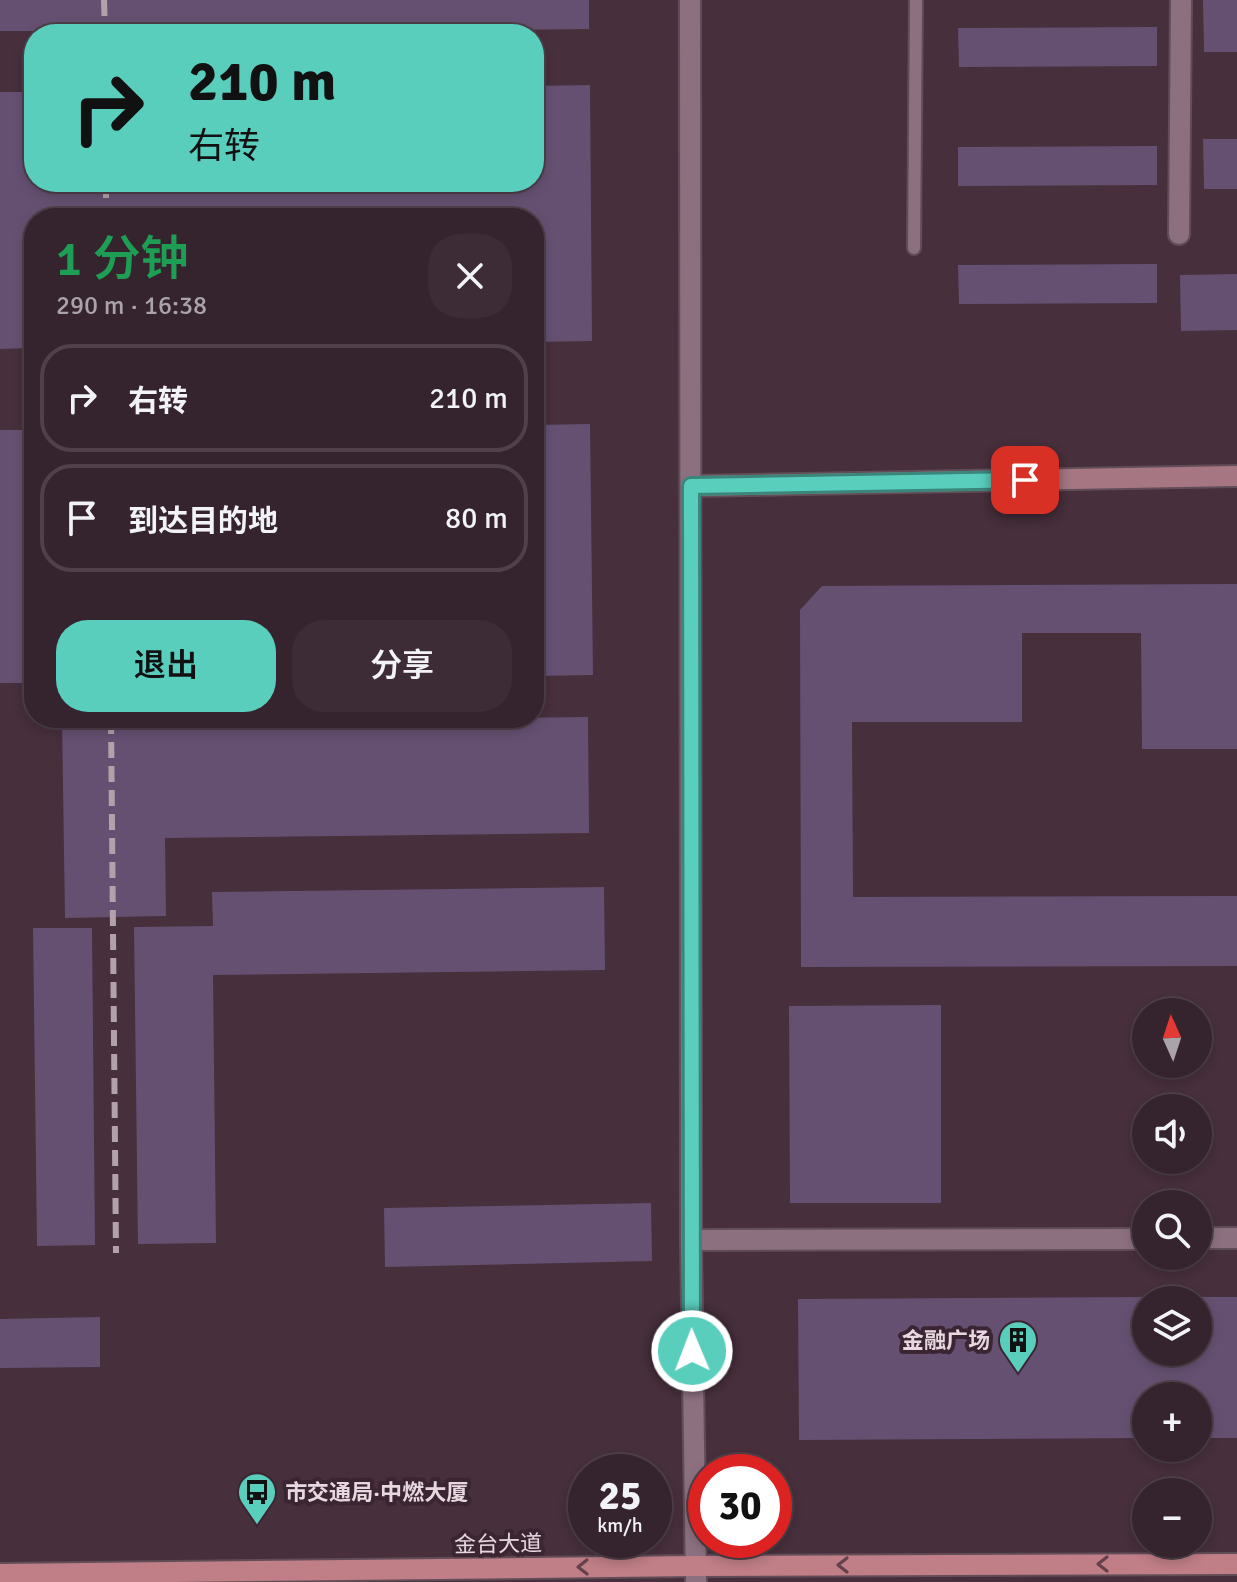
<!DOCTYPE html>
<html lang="zh">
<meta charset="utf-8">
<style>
:root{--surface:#35232d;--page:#3d2b35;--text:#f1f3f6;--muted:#aaa4aa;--line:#4f4049;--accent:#5acebd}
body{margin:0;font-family:Signika,"Noto Sans SC",sans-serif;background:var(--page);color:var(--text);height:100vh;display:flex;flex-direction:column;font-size:30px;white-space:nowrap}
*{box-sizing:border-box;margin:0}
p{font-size:26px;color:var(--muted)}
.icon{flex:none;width:44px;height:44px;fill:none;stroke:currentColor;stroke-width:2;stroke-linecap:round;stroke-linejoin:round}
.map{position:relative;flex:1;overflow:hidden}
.sheet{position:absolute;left:24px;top:208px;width:520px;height:520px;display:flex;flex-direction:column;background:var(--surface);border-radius:32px;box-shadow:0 4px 12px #0003,0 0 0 2px var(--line)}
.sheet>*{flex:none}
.guide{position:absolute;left:24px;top:24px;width:520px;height:168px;border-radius:32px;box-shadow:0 4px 12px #0003,0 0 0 2px var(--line);background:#5acebd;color:#111;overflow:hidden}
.needle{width:52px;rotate:357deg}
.buttons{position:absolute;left:1132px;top:998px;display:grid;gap:16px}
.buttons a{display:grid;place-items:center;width:80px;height:80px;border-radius:50%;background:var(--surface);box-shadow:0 4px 12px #0003,0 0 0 2px var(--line);font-size:40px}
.speed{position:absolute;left:568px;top:1454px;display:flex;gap:16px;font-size:40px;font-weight:700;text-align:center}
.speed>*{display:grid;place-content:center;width:104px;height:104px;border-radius:50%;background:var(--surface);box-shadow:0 4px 12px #0003,0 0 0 2px var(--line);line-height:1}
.speed small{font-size:20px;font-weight:400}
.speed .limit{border:12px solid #d22;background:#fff;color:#111}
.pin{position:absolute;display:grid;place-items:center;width:68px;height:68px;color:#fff;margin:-34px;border-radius:16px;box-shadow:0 4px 12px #0006}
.me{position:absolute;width:88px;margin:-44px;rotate:359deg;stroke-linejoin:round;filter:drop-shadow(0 0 6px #0008)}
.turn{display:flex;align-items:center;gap:28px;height:168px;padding:0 32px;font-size:36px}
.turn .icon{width:104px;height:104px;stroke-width:2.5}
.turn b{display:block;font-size:56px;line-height:68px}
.round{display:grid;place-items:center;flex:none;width:84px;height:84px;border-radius:32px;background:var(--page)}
.overview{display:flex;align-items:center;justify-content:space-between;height:136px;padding:0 32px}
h1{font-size:48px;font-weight:600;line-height:60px;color:#1e9e55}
.action{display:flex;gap:16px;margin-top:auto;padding:16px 32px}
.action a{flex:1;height:92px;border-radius:32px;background:var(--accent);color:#111;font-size:32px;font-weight:600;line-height:92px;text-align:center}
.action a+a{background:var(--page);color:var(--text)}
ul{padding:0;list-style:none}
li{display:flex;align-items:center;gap:24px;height:108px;margin:0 16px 12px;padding:0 16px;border:4px solid var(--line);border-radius:32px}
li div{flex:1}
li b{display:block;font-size:30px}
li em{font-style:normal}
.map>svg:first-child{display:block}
.building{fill:#655071}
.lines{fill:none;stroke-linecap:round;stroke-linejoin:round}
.lane-casing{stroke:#614d58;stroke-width:16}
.street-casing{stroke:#614d58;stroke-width:24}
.secondary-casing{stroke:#614d58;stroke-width:24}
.primary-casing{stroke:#614d58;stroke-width:24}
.lane{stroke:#8c707f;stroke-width:12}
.street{stroke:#8c707f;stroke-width:20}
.secondary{stroke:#a67783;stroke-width:20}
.primary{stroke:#c07e86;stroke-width:20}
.rail{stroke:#b3a1aa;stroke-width:6;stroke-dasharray:16 8;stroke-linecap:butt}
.oneway{stroke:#64404b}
.route-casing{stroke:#3a867b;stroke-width:20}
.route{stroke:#5acebd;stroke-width:14}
.labels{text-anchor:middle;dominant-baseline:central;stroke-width:8;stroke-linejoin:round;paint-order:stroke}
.poi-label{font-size:22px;font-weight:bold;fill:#e7d8df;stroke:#3c2532;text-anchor:end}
.street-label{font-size:22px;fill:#e7d8df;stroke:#3c2532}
</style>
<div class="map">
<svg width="1237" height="1582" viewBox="0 0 1237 1582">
<rect width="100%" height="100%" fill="#472f3c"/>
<path class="building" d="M 0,0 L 589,0 L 589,29 L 156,34 L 54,34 L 54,31 L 0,31 Z
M 1203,0 L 1237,0 L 1237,52 L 1204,52 Z
M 1157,27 L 1157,66 L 959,67 L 958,28 Z
M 590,85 L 592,341 L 534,342 L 534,218 L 34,218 L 34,348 L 0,349 L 0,92 L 34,92 L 34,182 L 534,182 L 534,86 Z
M 1203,139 L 1237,139 L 1237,189 L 1204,189 Z
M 1157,146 L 1157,185 L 958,186 L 958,147 Z
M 1157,264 L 1157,303 L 959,304 L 958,265 Z
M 1237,274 L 1237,330 L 1181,331 L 1180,275 Z
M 590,424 L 593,675 L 534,676 L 534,425 Z
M 0,430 L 34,430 L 34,683 L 0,683 Z
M 1237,584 L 1237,749 L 1142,749 L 1141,633 L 1022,633 L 1022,722 L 852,722 L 853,897 L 1237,896 L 1237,966 L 801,967 L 800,610 L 822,586 Z
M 588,717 L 589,833 L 165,838 L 166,916 L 65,918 L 62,718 L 164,718 L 164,722 Z
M 604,887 L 605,970 L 213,975 L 216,1243 L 138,1244 L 134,927 L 213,926 L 212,892 Z
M 33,928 L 92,928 L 95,1245 L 37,1246 Z
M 941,1005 L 941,1203 L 790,1203 L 789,1006 Z
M 651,1203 L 652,1261 L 385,1267 L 384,1208 Z
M 1146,1297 L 1146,1352 L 1198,1352 L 1198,1300 L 1163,1300 L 1163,1297 L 1237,1297 L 1237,1438 L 1198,1438 L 1198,1396 L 1146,1396 L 1146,1438 L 799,1440 L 798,1299 Z
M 100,1317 L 100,1367 L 0,1368 L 0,1319 Z"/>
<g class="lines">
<g class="lane-casing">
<path id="lane" d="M 914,248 L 916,0"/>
</g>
<g class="street-casing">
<path id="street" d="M 690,0 L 691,1240 L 696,1582
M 1179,234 L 1181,0
M 1198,1238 L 1237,1238
M 691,1240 L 1146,1239"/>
</g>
<g class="secondary-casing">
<path id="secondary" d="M 691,486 L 1237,476"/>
</g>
<g class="primary-casing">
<path id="primary" d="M 0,1574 L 695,1566 L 1237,1564"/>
</g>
<use href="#lane" class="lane"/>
<use href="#street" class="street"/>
<use href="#secondary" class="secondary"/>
<use href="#primary" class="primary"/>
<path class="rail" d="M 104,0 L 105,34
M 106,182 L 106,218
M 111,718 L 116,1253"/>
</g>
<defs><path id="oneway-chevron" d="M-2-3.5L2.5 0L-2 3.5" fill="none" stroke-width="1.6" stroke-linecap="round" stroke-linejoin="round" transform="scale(2)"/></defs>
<g class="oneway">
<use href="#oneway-chevron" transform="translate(1103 1564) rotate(180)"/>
<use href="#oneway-chevron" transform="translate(843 1565) rotate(180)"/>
<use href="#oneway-chevron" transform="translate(583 1567) rotate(179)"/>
</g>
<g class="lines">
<g class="route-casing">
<path id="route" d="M 692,1351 L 691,486 L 1025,480"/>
</g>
<use href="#route" class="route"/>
</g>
<defs>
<g id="building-pin" transform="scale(2)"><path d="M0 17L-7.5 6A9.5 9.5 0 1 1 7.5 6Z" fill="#5acebd" stroke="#3c2532"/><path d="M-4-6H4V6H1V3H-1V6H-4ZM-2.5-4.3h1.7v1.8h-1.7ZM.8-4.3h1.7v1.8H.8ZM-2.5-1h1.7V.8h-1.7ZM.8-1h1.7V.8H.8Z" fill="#111"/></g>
<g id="bus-pin" transform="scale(2)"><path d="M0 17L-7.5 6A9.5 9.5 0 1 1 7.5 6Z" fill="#5acebd" stroke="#3c2532"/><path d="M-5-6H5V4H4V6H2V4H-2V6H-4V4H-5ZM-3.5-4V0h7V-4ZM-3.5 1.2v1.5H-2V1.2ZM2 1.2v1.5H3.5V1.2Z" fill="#111"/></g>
</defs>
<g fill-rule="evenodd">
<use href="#building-pin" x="1018" y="1340"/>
<use href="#bus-pin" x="257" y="1492"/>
</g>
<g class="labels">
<g class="poi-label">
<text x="990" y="1340">金融广场</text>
<text x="285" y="1492" text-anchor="start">市交通局·中燃大厦</text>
</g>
<g class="street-label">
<text transform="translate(498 1544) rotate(-1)">金台大道</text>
</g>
</g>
</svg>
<div class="buttons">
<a><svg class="needle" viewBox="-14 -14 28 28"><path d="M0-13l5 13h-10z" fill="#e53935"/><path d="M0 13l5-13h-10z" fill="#aaa4aa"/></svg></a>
<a><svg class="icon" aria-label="sound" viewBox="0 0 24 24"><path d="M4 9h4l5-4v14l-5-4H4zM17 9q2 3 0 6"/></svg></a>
<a><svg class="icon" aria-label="search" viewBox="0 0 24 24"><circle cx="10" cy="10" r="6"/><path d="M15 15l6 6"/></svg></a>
<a><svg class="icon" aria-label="layers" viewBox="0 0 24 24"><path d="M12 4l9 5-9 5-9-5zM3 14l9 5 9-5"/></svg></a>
<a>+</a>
<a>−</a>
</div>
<div class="speed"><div>25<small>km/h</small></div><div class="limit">30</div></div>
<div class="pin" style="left:1025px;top:480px;background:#d93025"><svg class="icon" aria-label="arrive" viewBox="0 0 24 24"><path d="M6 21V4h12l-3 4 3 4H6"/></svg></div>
<svg class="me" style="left:692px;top:1351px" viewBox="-20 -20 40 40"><circle r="17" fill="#5acebd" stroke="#fff" stroke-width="3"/><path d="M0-11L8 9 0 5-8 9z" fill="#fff"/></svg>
<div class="guide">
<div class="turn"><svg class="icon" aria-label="right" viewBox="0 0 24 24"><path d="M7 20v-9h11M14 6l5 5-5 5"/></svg><div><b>210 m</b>右转</div></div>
</div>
<section class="sheet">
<div class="overview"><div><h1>1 分钟</h1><p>290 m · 16:38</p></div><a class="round"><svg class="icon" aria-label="close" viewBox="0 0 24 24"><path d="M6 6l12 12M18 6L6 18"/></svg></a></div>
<ul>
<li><svg class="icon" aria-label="right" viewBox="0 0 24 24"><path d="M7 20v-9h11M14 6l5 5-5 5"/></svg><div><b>右转</b></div><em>210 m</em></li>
<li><svg class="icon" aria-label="arrive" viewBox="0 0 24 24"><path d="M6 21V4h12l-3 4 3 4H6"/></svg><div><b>到达目的地</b></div><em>80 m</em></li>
</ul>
<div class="action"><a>退出</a><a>分享</a></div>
</section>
</div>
